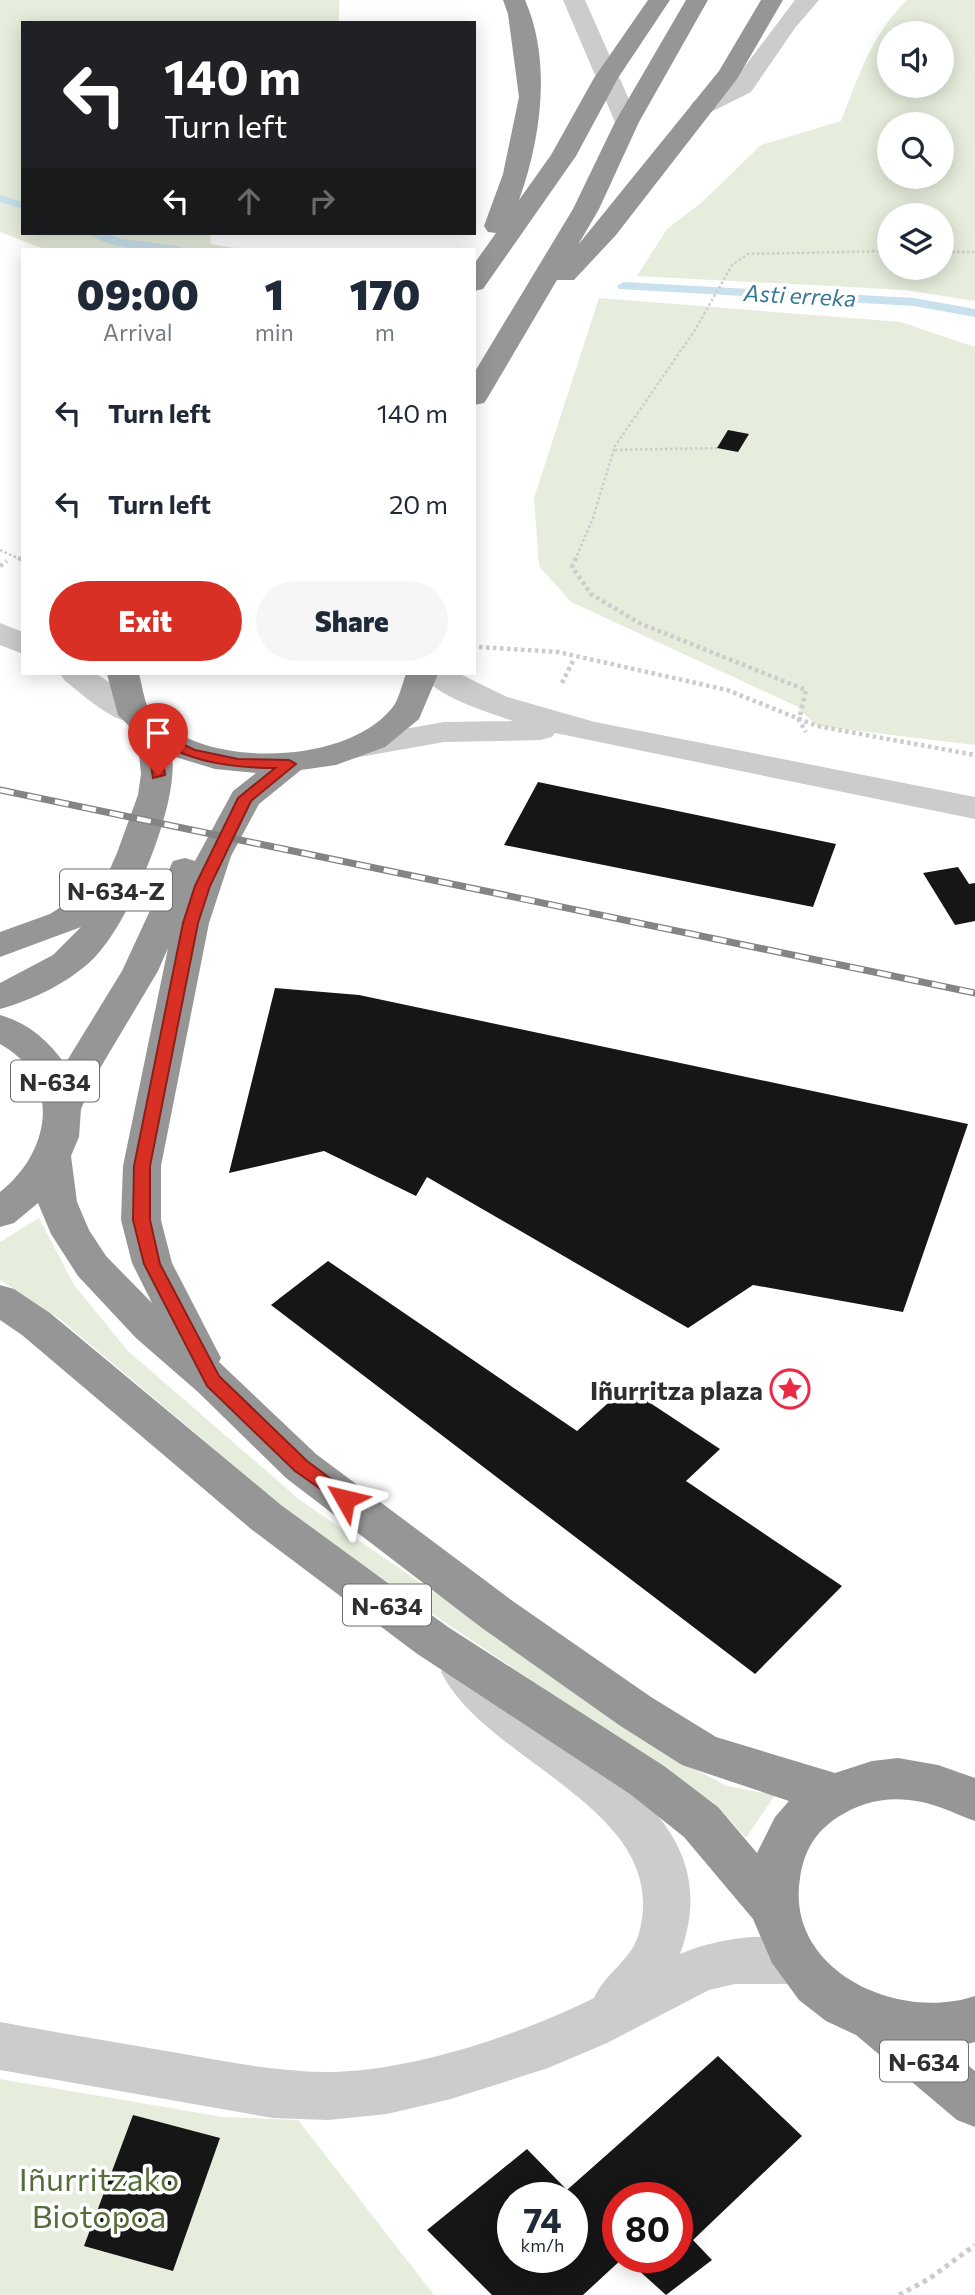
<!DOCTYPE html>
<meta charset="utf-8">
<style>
:root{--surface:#fff;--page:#f6f6f7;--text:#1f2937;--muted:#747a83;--accent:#d93025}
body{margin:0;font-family:Commissioner,sans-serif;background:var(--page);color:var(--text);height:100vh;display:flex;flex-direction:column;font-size:26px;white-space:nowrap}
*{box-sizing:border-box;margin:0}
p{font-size:23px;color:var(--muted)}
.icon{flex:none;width:38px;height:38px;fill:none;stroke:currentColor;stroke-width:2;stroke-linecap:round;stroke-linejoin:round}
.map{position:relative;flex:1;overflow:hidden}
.details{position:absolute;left:21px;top:248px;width:455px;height:427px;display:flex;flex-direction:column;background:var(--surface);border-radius:0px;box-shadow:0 4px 18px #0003}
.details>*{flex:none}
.banner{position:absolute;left:21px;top:21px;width:455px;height:214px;border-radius:0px;box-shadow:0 4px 18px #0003;background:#202124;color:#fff;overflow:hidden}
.tools{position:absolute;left:877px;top:21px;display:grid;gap:14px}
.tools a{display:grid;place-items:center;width:77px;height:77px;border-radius:50%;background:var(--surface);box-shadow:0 4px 18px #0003;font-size:35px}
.speed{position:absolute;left:497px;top:2182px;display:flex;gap:14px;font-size:35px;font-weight:700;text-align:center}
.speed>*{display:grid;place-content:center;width:91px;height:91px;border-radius:50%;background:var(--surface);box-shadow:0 4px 18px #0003;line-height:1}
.speed small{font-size:18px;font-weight:400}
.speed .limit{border:10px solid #d22;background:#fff;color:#111}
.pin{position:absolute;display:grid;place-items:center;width:60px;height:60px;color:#fff;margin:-72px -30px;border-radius:50% 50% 50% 0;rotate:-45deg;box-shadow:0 0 7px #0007}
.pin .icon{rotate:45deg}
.me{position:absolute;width:77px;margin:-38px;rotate:307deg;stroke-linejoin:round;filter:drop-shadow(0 0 5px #0008)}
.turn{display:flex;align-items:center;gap:24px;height:147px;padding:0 28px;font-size:32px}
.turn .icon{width:91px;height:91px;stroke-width:2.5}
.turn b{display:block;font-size:49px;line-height:60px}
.lanes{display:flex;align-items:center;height:66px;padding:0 28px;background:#0003;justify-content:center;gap:35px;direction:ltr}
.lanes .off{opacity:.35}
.eta{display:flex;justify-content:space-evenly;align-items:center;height:119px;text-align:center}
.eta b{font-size:42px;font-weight:800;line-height:49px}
.cta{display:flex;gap:14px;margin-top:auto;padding:14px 28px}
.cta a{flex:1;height:80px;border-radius:42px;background:var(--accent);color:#fff;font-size:28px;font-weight:800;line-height:80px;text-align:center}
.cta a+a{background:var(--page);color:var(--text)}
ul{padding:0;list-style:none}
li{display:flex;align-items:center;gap:21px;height:91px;padding:0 28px}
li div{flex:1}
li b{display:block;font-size:26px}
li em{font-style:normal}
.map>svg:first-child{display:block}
.green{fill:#e6eddc;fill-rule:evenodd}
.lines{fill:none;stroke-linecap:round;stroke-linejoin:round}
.stream{fill:#c8e1ed;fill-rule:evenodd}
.building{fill:#161616;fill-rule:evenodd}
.path-far2{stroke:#ccc;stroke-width:2.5;stroke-dasharray:2.5 2.5;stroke-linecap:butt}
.path-far1{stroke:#ccc;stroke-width:4.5;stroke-dasharray:3.5 3.5;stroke-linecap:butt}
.path{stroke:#ccc;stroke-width:5;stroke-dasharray:4.5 4.5;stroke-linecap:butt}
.minor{fill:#ccc;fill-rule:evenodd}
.highway{fill:#969696;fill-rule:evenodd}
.rail-casing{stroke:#848484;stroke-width:7}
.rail{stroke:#fff;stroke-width:4.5;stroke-dasharray:14;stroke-linecap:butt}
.route{fill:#d93025;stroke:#8d1f18;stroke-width:2}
.labels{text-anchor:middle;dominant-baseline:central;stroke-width:7;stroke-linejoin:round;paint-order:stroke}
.far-water-label{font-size:23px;font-style:italic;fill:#397895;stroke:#fff}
.shield{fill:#fff;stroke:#6d6d6d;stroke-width:2}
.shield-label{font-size:24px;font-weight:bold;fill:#2f2f2f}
.poi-label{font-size:26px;font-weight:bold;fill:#2f2f2f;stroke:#fff;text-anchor:end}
.near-park-label{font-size:32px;fill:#556d3a;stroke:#fff}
</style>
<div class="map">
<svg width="975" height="2295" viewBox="0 0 975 2295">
<rect width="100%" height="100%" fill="#fff"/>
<path class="green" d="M 0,0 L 339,0 L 339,23 L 23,23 L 23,233 L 215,233 L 210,235 L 211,244 L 247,250 L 47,250 L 0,232 Z
M 907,0 L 975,0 L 975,301 L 905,290 L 637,276 L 667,229 L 701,203 L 761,145 L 841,121 C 858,78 872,33 907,0 ZM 889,33 L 942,33 L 942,86 L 889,86 ZM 889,124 L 942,124 L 942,177 L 889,177 ZM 889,215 L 942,215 L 942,268 L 889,268 Z
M 599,298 L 901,322 L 975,347 L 975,745 L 817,726 L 796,706 L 571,602 L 539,566 L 534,498 Z
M 39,1218 L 74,1285 L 128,1351 L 300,1500 L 681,1762 L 727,1786 L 775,1795 L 746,1838 L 714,1803 L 321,1539 L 60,1319 L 0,1280 L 0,1242 Z
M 0,2079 L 223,2117 L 298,2120 L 434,2295 L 0,2295 Z"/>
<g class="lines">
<path class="stream" d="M 0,195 L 23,202 L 23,209 L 0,202 Z
M 89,233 L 105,233 L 122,239 L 179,246 L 185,250 C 156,251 113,252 89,233 Z
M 623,282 L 914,298 L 975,309 L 975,317 L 914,306 L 619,289 L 617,286 Z"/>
</g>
<path class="building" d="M 728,430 L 749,434 L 738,452 L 717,448 Z
M 538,782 L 836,844 L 813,907 L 504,845 Z
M 958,867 L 969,884 L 975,883 L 975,921 L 955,925 L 923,873 Z
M 275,988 L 359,995 L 968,1124 L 903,1312 L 753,1285 L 688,1328 L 427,1177 L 416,1196 L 324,1151 L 229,1173 Z
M 328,1261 L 577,1431 L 626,1387 L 720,1449 L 686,1481 L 842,1586 L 755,1674 L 271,1305 Z
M 718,2056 L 802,2136 L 693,2240 L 712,2260 L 666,2295 L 625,2258 L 677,2258 L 677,2198 L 618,2198 L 618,2258 L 623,2258 L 583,2295 L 492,2295 L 427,2230 L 527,2149 L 567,2190 ZM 513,2198 L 572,2198 L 572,2258 L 513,2258 Z
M 133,2115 L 220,2138 L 173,2271 L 84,2246 Z"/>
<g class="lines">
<path class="path-far2" d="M 942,252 L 975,252
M 615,450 L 717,448
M 0,550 L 22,560
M 575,560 L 593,518 L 615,446 L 695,330 L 732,265 L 748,254 L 889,251"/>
<path class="path-far1" d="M 18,558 L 23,560
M 576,558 L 572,567 L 591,594 L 639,623 L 806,690 L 799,720 L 806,732
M 0,566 L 7,561
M 479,647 L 558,652 L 727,690 L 817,726 L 975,755
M 562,683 L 573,661"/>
<path class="path" d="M 899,2295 L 929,2279 L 975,2245"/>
<path class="minor" d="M 563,0 L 585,0 L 639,122 L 636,127 L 618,127 L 615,122 Z
M 795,0 L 819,0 L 795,28 L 751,92 L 711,112 L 693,112 L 690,107 L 693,102 L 733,82 Z
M 0,623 L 23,632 L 23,654 L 0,645 Z
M 60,674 L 97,674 L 146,708 L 150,715 L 146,722 C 117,729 87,697 65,681 Z
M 421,674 L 460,674 L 507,697 L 595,722 L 975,797 L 975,819 L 555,733 L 552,737 L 540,740 L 444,742 L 354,758 L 342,755 L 337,748 L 342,741 L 354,738 L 444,722 L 513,721 C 487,712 437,697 421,674 Z
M 464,1653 C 494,1663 512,1694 537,1714 C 615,1777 725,1832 680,1954 C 720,1937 773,1930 814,1945 L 821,1961 L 814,1977 L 796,1984 L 735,1984 L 709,1990 L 607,2043 L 548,2068 L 451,2099 L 387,2114 L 328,2120 L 273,2118 L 0,2070 L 0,2022 C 59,2033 119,2043 178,2053 C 227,2062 275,2071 325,2072 C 409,2072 520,2035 594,1998 C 605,1973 632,1960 639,1933 C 673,1809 487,1764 441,1672 L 448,1658 Z"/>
<path class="highway" d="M 503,0 L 525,0 C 552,61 541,139 519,200 L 551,155 L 594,78 L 648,0 L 670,0 L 618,78 L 576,156 L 483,289 L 474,291 L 474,264 L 496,233 L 488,232 L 484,226 L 503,174 L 519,97 L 508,14 Z
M 686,0 L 708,0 L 639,122 L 599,209 L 578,245 L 719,71 L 761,0 L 783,0 L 737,79 L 616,235 L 574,280 L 557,280 L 488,397 L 484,403 L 474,405 L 474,373 L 573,209 L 615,122 Z
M 107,674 L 139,674 C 142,685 144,700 149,710 C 152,715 160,720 165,724 C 217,768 348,763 392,708 C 399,700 402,684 406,674 L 438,674 L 419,719 L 385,747 L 336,765 L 301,770 L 259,804 L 231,856 L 209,923 L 161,1166 L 161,1220 L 172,1263 L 221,1358 L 219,1362 L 316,1454 L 514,1602 L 651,1697 L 716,1737 L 835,1773 L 872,1761 L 898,1758 L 938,1765 L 975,1778 L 975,1821 C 953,1813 933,1802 909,1800 C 883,1797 860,1803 838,1817 C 815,1832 804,1851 800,1878 C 785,1971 898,2022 975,1996 L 975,2042 L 948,2049 L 975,2071 L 975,2127 L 957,2120 L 856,2035 L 826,2021 L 799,2000 L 772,1963 L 753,1919 L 684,1837 L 630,1794 L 416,1653 L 251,1529 L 22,1335 L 0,1320 L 0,1285 L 14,1289 L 50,1313 L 281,1505 L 448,1627 L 664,1766 L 718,1807 L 757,1853 L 775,1817 L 789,1801 L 682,1765 L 619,1725 L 482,1628 L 286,1478 L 198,1392 L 136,1338 L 78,1276 L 51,1234 L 38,1203 L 14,1223 L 0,1227 L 0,1192 C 51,1152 63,1079 0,1044 L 0,1015 C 28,1023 48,1040 65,1064 L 122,971 L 173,861 L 185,858 L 195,861 L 233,791 L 256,773 L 215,769 L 172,756 C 179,805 130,922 94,958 C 70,982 33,1000 0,1009 L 0,983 L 53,955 L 81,927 L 0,957 L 0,932 L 50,914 L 106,878 L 117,853 L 138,795 L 141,774 L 137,734 L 118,715 ZM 168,948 L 123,1166 L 121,1220 L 132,1263 L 152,1303 L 106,1256 L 89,1230 L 77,1202 L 71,1156 L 79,1137 L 81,1109 L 96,1075 L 158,971 Z"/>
<g class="rail-casing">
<path id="rail" d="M 0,790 L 975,993"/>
</g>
<use href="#rail" class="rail"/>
</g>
<path class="route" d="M 153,730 L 195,750 L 238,759 L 289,760 L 296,764 L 251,801 L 210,886 L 198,923 L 150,1166 L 150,1220 L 160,1264 L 219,1376 L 307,1461 L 351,1494 L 354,1499 L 345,1506 L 295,1471 L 207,1386 L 144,1264 L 133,1220 L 134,1166 L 183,923 L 195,886 L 238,798 L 275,768 C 234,768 198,763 161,744 L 165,775 L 153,778 L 146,734 Z"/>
<defs>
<g id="sight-ring" transform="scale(2.0125)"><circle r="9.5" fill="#fff" stroke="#ed2a46" stroke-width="1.5"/><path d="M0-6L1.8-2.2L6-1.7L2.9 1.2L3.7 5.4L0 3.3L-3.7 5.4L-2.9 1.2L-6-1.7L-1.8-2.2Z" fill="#ed2a46"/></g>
</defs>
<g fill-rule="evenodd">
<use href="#sight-ring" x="790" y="1389"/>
</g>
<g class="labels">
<g class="far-water-label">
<text transform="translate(800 295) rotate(3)">Asti erreka</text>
</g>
<g class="shield">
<rect x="60" y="869.5" width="112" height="41" rx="5"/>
<rect x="11" y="1060.5" width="88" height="41" rx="5"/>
<rect x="343" y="1584.5" width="88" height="41" rx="5"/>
<rect x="880" y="2040.5" width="88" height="41" rx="5"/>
</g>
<g class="shield-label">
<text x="116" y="890">N-634-Z</text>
<text x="55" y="1081">N-634</text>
<text x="387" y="1605">N-634</text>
<text x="924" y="2061">N-634</text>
</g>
<g class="poi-label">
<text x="763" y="1389">Iñurritza plaza</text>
</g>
<g class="near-park-label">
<text x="99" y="2178">Iñurritzako<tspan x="99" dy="37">Biotopoa</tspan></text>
</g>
</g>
</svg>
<div class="tools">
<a><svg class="icon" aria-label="sound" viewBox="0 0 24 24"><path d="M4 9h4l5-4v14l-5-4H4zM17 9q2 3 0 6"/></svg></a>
<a><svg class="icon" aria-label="search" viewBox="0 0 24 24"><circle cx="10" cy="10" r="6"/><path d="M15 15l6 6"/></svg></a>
<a><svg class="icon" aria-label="layers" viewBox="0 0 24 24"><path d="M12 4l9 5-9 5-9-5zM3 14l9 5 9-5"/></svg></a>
</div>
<div class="speed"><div>74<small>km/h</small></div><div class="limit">80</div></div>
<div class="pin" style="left:158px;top:775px;background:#d93025"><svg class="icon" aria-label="arrive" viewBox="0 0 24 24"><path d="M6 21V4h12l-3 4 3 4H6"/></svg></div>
<svg class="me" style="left:345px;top:1499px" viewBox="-20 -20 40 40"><path d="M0-17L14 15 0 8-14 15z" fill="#d93025" stroke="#fff" stroke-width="4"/></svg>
<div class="banner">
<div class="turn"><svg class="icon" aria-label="left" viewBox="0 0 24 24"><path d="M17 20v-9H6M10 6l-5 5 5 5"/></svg><div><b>140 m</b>Turn left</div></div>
<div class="lanes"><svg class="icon" aria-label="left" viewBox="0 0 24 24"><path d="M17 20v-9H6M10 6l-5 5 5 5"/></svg><svg class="icon off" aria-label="ahead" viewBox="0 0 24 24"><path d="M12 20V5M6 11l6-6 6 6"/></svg><svg class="icon off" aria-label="right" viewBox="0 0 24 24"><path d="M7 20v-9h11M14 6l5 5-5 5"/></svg></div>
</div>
<section class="details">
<div class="eta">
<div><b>09:00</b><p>Arrival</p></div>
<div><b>1</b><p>min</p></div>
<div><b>170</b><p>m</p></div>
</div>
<ul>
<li><svg class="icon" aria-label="left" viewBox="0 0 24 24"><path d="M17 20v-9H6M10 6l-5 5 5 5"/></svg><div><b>Turn left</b></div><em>140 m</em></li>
<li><svg class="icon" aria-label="left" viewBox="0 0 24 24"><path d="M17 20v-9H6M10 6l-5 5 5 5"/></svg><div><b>Turn left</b></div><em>20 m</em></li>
</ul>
<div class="cta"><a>Exit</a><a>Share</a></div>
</section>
</div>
